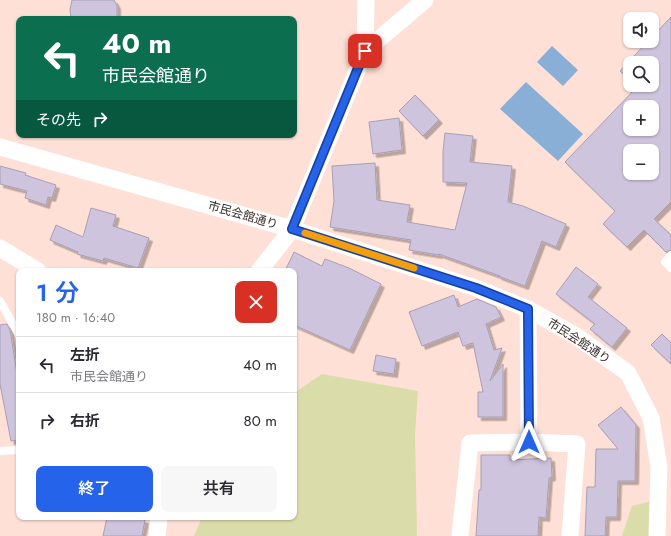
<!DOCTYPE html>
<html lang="ja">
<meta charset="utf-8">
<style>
:root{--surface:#fff;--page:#f7f7f7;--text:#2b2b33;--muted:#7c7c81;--line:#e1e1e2;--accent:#2563eb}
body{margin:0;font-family:Jost,"Noto Sans JP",sans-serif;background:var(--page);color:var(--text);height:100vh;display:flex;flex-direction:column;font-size:15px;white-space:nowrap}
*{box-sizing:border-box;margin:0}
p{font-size:13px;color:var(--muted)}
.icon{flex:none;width:22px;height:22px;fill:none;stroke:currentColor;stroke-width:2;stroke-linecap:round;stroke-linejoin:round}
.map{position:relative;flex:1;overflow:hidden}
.drawer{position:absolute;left:16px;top:268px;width:281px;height:252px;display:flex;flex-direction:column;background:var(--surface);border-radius:8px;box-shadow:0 1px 3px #0004}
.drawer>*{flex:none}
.top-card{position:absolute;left:16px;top:16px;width:281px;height:122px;border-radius:8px;box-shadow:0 1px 3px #0004;background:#0b6e4f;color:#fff;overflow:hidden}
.controls{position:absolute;left:623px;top:12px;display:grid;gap:8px}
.controls a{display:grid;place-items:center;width:36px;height:36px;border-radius:8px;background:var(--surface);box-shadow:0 1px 3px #0004;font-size:20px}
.pin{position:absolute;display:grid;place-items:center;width:34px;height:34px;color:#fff;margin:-17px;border-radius:8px;box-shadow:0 2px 6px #0006}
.me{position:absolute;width:44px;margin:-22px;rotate:0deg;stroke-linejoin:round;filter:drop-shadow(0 0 3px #0008)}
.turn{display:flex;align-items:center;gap:14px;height:84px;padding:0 20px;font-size:18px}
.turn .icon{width:52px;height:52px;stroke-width:2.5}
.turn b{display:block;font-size:28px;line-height:34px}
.then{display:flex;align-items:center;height:38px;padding:0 20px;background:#0003;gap:8px;font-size:15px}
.round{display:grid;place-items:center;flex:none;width:42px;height:42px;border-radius:8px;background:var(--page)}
.overview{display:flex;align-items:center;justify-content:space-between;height:68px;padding:0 20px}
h1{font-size:24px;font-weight:600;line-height:30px;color:var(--accent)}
.button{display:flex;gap:8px;margin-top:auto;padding:8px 20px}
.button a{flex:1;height:46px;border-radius:8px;background:var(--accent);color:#fff;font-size:16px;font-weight:600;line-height:46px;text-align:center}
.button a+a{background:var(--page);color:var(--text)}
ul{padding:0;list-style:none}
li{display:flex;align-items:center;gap:12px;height:56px;padding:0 20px;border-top:1px solid var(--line)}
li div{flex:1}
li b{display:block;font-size:15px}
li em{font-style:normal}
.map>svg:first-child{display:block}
.green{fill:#dadda9}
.water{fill:#8aafd6}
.building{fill:#cec4dd;stroke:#a89fb7;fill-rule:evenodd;filter:url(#shadow)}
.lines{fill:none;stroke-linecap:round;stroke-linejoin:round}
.service{stroke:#fff;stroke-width:8}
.minor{stroke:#fff;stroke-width:17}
.route-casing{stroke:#184099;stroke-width:10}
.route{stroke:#2563eb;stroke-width:7}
.slow{stroke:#f59e0b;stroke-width:7}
.labels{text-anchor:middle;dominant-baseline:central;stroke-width:3;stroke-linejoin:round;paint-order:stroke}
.street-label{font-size:12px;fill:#392e2a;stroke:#fff}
</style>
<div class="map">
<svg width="671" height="536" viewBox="0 0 671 536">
<defs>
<filter id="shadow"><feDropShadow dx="3.5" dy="3.5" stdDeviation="0" flood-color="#0004"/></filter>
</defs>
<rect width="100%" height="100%" fill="#fee0d6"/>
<path class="green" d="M 322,374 L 418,391 L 415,434 L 417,536 L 194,536 L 202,517 L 294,517 L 294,393 Z
M 652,501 L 652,536 L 622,536 L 632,506 Z"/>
<path class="water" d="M 552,46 L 578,70 L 563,86 L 537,62 Z
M 526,82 L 583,134 L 558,161 L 500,109 Z"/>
<path class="building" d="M 72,0 L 114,0 L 117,6 L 117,19 L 71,19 L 70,10 Z
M 671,17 L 671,202 L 654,219 L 671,235 L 671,250 L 666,252 L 644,230 L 627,247 L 603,224 L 615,211 L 565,162 L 637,87 L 635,85 L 652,85 L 652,63 L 630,63 L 630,80 L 620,71 L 648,41 L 652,41 L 652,37 ZM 630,107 L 652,107 L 652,129 L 630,129 ZM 630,151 L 652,151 L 652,173 L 630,173 Z
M 415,95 L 439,120 L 423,136 L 399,111 Z
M 399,118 L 402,150 L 373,154 L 369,122 Z
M 445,133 L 473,136 L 470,162 L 512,166 L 508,202 L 523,206 L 566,224 L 556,247 L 542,241 L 525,286 L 498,276 L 500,276 L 439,254 L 439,255 L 409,250 L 411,240 L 330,227 L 334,201 L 332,166 L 375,163 L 377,200 L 410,205 L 407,222 L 455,230 L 467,183 L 443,182 L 443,151 Z
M 0,166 L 26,173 L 25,175 L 56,185 L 52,198 L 48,197 L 46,205 L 25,198 L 27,191 L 0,184 Z
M 91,208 L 116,215 L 113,226 L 149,238 L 138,268 L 104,258 L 103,261 L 77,254 L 78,252 L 50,240 L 56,225 L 83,237 Z
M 294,252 L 322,266 L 325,259 L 349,268 L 381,284 L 350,350 L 294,325 L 294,271 L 285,271 Z
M 576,267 L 598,284 L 588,297 L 627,328 L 612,347 L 590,329 L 595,324 L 556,294 Z
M 454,295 L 458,307 L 477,299 L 496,307 L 501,317 L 486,324 L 494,350 L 502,348 L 490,381 L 503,364 L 503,417 L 478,417 L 478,392 L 483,392 L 473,343 L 463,346 L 458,332 L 422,346 L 409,312 Z
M 7,324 L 10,330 L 19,386 L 19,440 L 11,441 L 0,384 L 0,325 Z
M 662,334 L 671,343 L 671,364 L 651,345 Z
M 376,355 L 396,359 L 394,374 L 373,371 Z
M 621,407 L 636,425 L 635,481 L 618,481 L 617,517 L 606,517 L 605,536 L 585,536 L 587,487 L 595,487 L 596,449 L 618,449 L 598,425 Z
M 481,455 L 510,455 L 510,460 L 551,458 L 552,477 L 549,478 L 546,518 L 539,517 L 538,536 L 476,536 L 479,490 L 481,490 Z
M 107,517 L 132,517 L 145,520 L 142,536 L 103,536 Z"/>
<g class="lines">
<path class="service" d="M 671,255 L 665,262 L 671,268
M 0,301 L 19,335
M 0,451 L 19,450"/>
<path class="minor" d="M 365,51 L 425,0
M 0,147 L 292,229 L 476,288 L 528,309 L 576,336 L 628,373 L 651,418 L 659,467 L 657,536
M 0,248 L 38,271
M 259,271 L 292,229 L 365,51 L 366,0
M 528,309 L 529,442
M 157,536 L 159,517
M 460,536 L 470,443 L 529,442 L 577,444 L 570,536"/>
</g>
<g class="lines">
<g class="route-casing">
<path id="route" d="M 365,51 L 292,229 L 476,288 L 528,309 L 529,442"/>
</g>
<use href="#route" class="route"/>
<path class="slow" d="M 305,233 L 414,268"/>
</g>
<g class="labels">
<g class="street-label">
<text transform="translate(243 215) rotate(16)">市民会館通り</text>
<text transform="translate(579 341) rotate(33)">市民会館通り</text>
</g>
</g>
</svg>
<div class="controls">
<a><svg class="icon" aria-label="sound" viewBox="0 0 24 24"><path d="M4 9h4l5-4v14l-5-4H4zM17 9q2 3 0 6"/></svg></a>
<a><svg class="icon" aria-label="search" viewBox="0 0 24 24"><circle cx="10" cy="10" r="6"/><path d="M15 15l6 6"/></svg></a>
<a>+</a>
<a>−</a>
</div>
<div class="pin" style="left:365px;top:51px;background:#d93025"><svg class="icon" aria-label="arrive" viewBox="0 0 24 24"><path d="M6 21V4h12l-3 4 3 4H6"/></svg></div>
<svg class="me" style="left:529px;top:442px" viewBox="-20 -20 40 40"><path d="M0-17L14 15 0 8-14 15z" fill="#2563eb" stroke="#fff" stroke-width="4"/></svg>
<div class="top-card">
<div class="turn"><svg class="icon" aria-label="left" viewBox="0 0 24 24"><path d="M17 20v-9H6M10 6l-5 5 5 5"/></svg><div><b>40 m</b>市民会館通り</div></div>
<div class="then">その先<svg class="icon" aria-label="right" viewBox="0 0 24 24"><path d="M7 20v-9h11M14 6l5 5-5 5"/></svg></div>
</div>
<section class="drawer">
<div class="overview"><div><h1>1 分</h1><p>180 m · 16:40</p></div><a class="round" style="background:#d93025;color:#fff"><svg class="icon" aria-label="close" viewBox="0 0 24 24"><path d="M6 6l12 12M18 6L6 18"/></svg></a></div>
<ul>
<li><svg class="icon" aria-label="left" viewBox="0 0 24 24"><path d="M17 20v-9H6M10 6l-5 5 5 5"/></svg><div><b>左折</b><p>市民会館通り</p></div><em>40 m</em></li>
<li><svg class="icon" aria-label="right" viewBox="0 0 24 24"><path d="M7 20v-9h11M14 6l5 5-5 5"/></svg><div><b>右折</b></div><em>80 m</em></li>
</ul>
<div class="button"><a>終了</a><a>共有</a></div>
</section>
</div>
